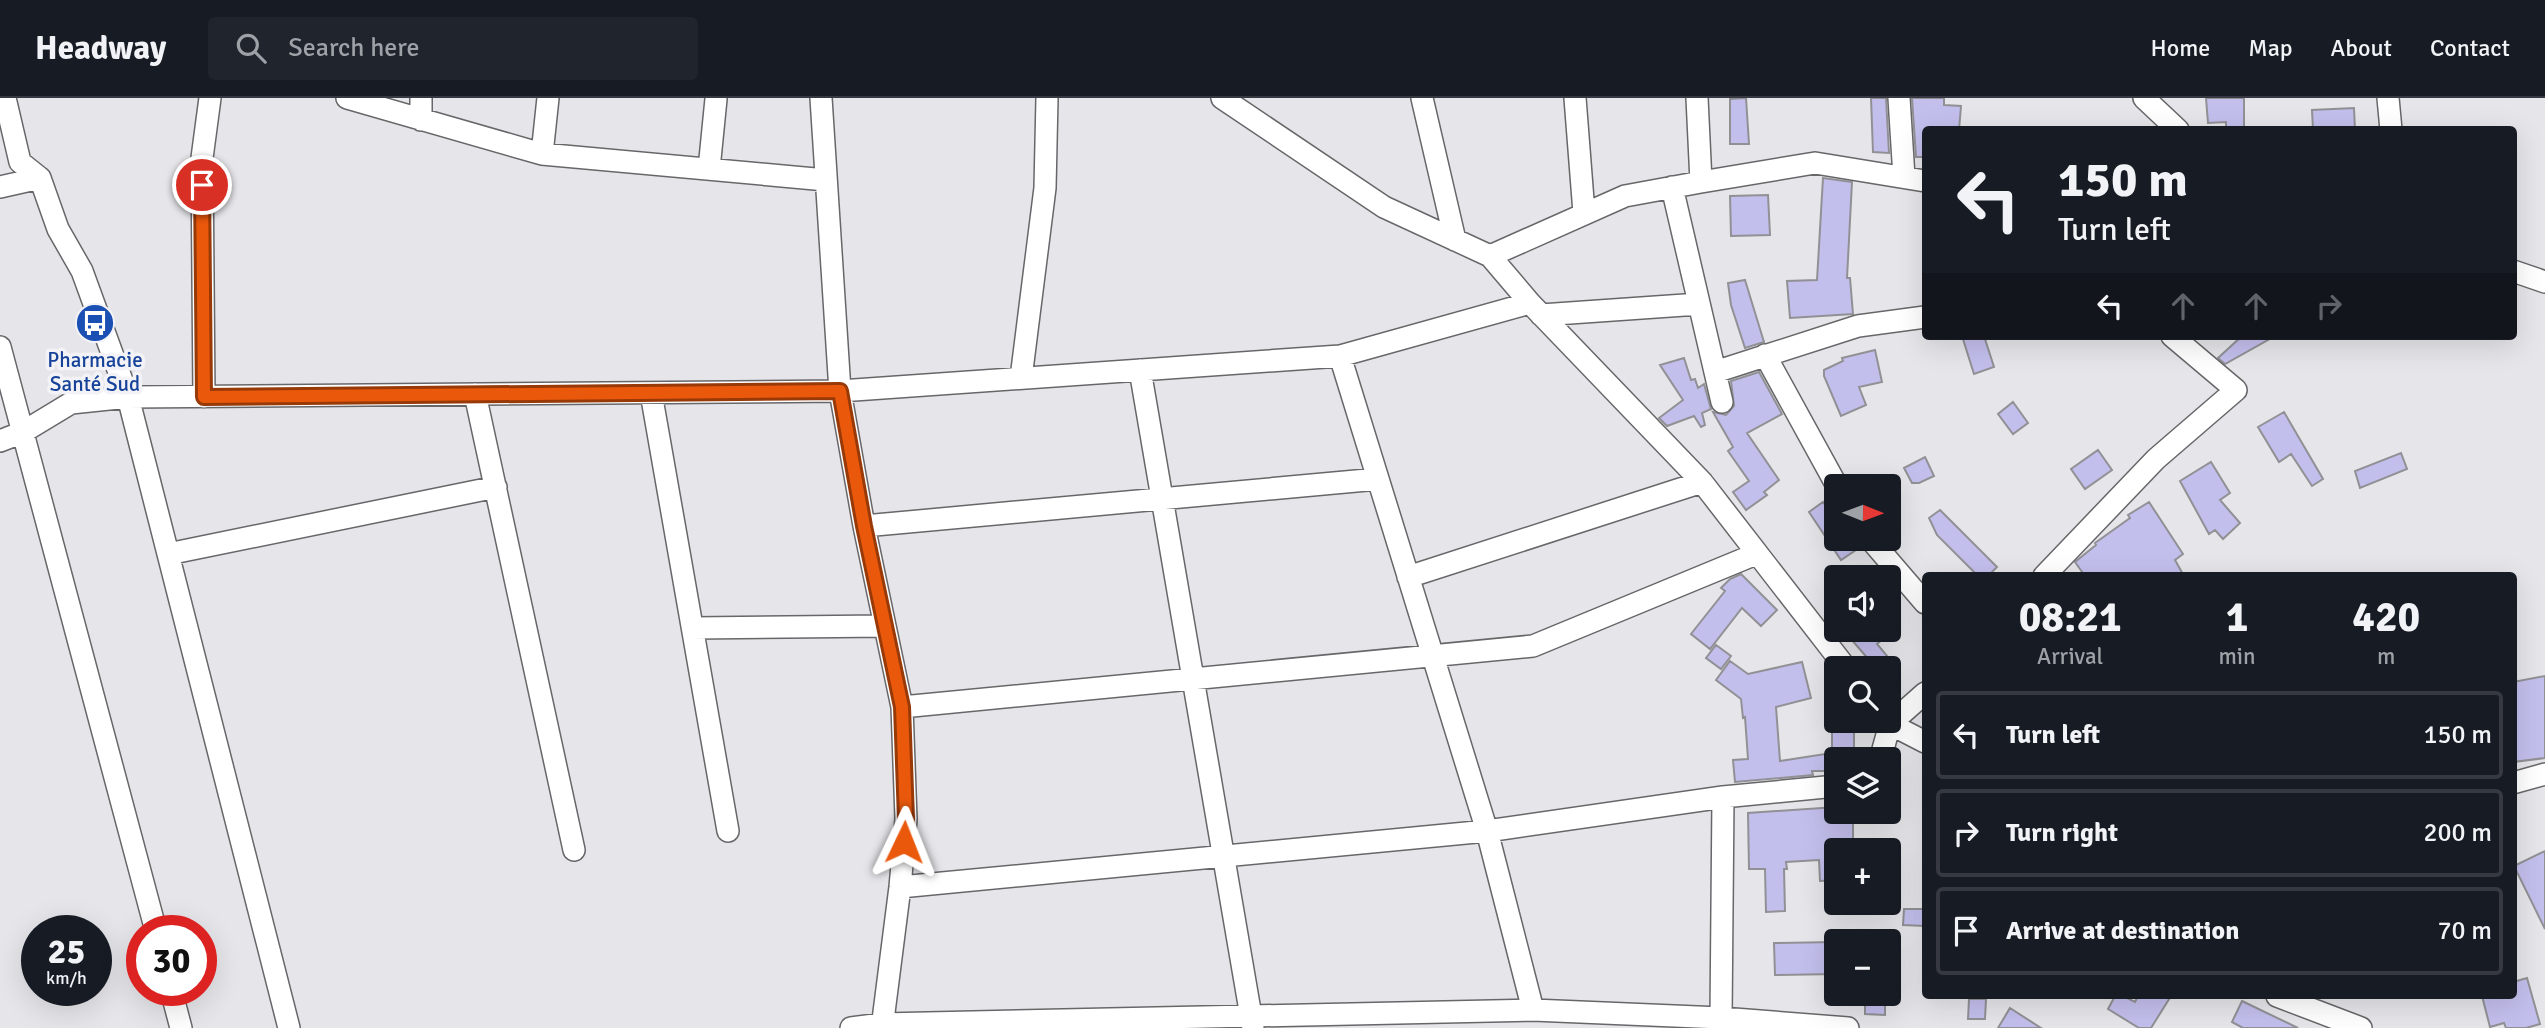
<!DOCTYPE html>
<meta charset="utf-8">
<style>
:root{--surface:#171b24;--page:#20242c;--text:#f1f3f6;--muted:#9ea1a6;--line:#363941}
body{margin:0;font-family:Signika,sans-serif;background:var(--page);color:var(--text);height:100vh;display:flex;flex-direction:column;font-size:26px;white-space:nowrap}
*{box-sizing:border-box;margin:0}
p{font-size:23px;color:var(--muted)}
.icon{flex:none;width:38px;height:38px;fill:none;stroke:currentColor;stroke-width:2;stroke-linecap:round;stroke-linejoin:round}
.map{position:relative;flex:1;overflow:hidden}
.panel{position:absolute;left:1922px;top:474px;width:595px;height:427px;display:flex;flex-direction:column;background:var(--surface);border-radius:7px;box-shadow:0 7px 28px #0002}
.panel>*{flex:none}
.hud{position:absolute;left:1922px;top:28px;width:595px;height:214px;border-radius:7px;box-shadow:0 7px 28px #0002;background:#171b24;color:var(--text);overflow:hidden}
.needle{width:46px;rotate:91deg}
.controls{position:absolute;left:1824px;top:376px;display:grid;gap:14px}
.controls a{display:grid;place-items:center;width:77px;height:77px;border-radius:7px;background:var(--surface);box-shadow:0 7px 28px #0002;font-size:35px}
.speed{position:absolute;left:21px;top:817px;display:flex;gap:14px;font-size:35px;font-weight:700;text-align:center}
.speed>*{display:grid;place-content:center;width:91px;height:91px;border-radius:50%;background:var(--surface);box-shadow:0 7px 28px #0002;line-height:1}
.speed small{font-size:18px;font-weight:400}
.speed .limit{border:10px solid #d22;background:#fff;color:#111}
.pin{position:absolute;display:grid;place-items:center;width:60px;height:60px;color:#fff;margin:-30px;border:4px solid #fff;border-radius:50%;box-shadow:0 2px 7px #0007}
.me{position:absolute;width:77px;margin:-38px;rotate:2deg;stroke-linejoin:round;filter:drop-shadow(0 0 5px #0008)}
.turn{display:flex;align-items:center;gap:24px;height:147px;padding:0 21px;font-size:32px}
.turn .icon{width:91px;height:91px;stroke-width:2.5}
.turn b{display:block;font-size:49px;line-height:60px}
.lanes{display:flex;align-items:center;height:66px;padding:0 21px;background:#0003;justify-content:center;gap:35px;direction:ltr}
.lanes .off{opacity:.35}
.eta{display:flex;justify-content:space-evenly;align-items:center;height:119px;text-align:center}
.eta b{font-size:42px;font-weight:700;line-height:49px}
ul{padding:0;list-style:none}
li{display:flex;align-items:center;gap:21px;height:88px;margin:0 14px 10px;padding:0 7px;border:4px solid var(--line);border-radius:7px}
li div{flex:1}
li b{display:block;font-size:26px}
li em{font-style:normal}
header{display:flex;align-items:center;gap:42px;box-sizing:border-box;height:98px;padding:0 35px;background:var(--surface);border-bottom:2px solid var(--line)}
header strong{font-size:33px}
nav{display:flex;gap:38px;margin-inline-start:auto;font-size:24px}
.search{width:490px;height:63px;background:var(--page);display:flex;align-items:center;gap:18px;box-sizing:border-box;padding:0 24px;border-radius:7px;color:var(--muted);font-size:26px}
.map>svg:first-child{display:block}
.building{fill:#c3bfed;stroke:#919195;stroke-width:2}
.lines{fill:none;stroke-linecap:round;stroke-linejoin:round}
.minor-casing{stroke:#67676a;stroke-width:24}
.minor{stroke:#fff;stroke-width:21}
.route-casing{stroke:#983908;stroke-width:18}
.route{stroke:#ea580c;stroke-width:12}
.labels{text-anchor:middle;dominant-baseline:central;stroke-width:7;stroke-linejoin:round;paint-order:stroke}
.transit-label{font-size:21px;fill:#164399;stroke:#f3f3f7}
</style>
<header>
<strong>Headway</strong>
<div class="search"><svg class="icon" aria-label="search" viewBox="0 0 24 24"><circle cx="10" cy="10" r="6"/><path d="M15 15l6 6"/></svg>Search here</div>
<nav><a>Home</a><a>Map</a><a>About</a><a>Contact</a></nav>
</header>
<div class="map">
<svg width="2545" height="930" viewBox="0 0 2545 930">
<rect width="100%" height="100%" fill="#e6e6ea"/>
<path class="building" d="M 1746,0 L 1749,46 L 1730,46 L 1730,1 Z
M 1871,0 L 1886,0 L 1889,55 L 1873,54 Z
M 1912,0 L 1944,0 L 1944,7 L 1961,8 L 1959,32 L 1925,32 L 1925,59 L 1916,59 Z
M 2206,0 L 2244,0 L 2244,31 L 2226,30 L 2226,24 L 2208,25 Z
M 2354,10 L 2355,32 L 2313,32 L 2312,12 Z
M 1823,80 L 1852,84 L 1847,180 L 1850,180 L 1853,216 L 1790,220 L 1787,183 L 1817,182 Z
M 1768,97 L 1770,137 L 1731,138 L 1730,98 Z
M 1745,182 L 1764,244 L 1745,250 L 1731,207 L 1728,185 Z
M 1962,238 L 1984,238 L 1994,269 L 1974,276 Z
M 2242,238 L 2275,238 L 2225,266 L 2218,260 Z
M 1875,252 L 1882,284 L 1859,289 L 1866,307 L 1841,318 L 1824,278 L 1824,272 L 1843,263 L 1842,260 Z
M 1684,260 L 1691,282 L 1695,281 L 1698,290 L 1704,286 L 1711,311 L 1702,315 L 1705,327 L 1701,329 L 1694,318 L 1667,328 L 1659,320 L 1683,302 L 1660,267 Z
M 1759,274 L 1782,316 L 1747,335 L 1779,382 L 1764,394 L 1767,397 L 1746,412 L 1733,394 L 1749,383 L 1728,353 L 1733,349 L 1713,314 L 1726,317 L 1734,308 L 1731,283 Z
M 2013,304 L 2028,325 L 2013,336 L 1998,316 Z
M 2284,314 L 2323,381 L 2312,388 L 2291,356 L 2279,364 L 2258,329 Z
M 2098,352 L 2112,372 L 2085,391 L 2071,371 Z
M 2401,355 L 2407,371 L 2360,390 L 2355,373 Z
M 1925,359 L 1934,378 L 1919,385 L 1912,385 L 1904,370 Z
M 2211,364 L 2230,395 L 2220,402 L 2240,425 L 2223,441 L 2215,432 L 2209,436 L 2180,383 Z
M 1823,404 L 1836,422 L 1836,441 L 1849,441 L 1856,452 L 1841,462 L 1809,414 Z
M 2149,404 L 2183,456 L 2175,462 L 2184,478 L 2085,478 L 2075,464 L 2096,447 L 2095,445 L 2130,420 L 2128,417 Z
M 1940,412 L 1997,469 L 1988,478 L 1978,478 L 1937,437 L 1929,420 Z
M 1741,476 L 1777,512 L 1761,528 L 1742,510 L 1710,551 L 1691,536 L 1725,493 L 1721,490 L 1730,481 Z
M 1862,532 L 1894,532 L 1877,546 L 1897,570 L 1876,570 L 1851,541 Z
M 1716,547 L 1731,558 L 1721,571 L 1706,560 Z
M 1730,563 L 1748,576 L 1802,564 L 1811,600 L 1776,609 L 1780,663 L 1832,655 L 1832,623 L 1854,623 L 1854,662 L 1836,662 L 1836,673 L 1812,673 L 1813,677 L 1735,684 L 1733,662 L 1748,661 L 1745,619 L 1743,620 L 1741,601 L 1716,582 Z
M 2545,578 L 2545,660 L 2513,664 L 2513,584 Z
M 1836,709 L 1836,714 L 1853,714 L 1853,752 L 1836,752 L 1836,782 L 1820,783 L 1819,762 L 1786,764 L 1787,771 L 1784,771 L 1785,813 L 1766,814 L 1765,771 L 1749,771 L 1748,715 Z
M 2545,753 L 2545,831 L 2514,768 Z
M 1904,811 L 1925,811 L 1925,828 L 1903,827 Z
M 1836,844 L 1836,876 L 1775,877 L 1774,845 Z
M 2527,880 L 2540,926 L 2526,930 L 2506,930 L 2504,925 L 2490,929 L 2482,898 L 2513,898 L 2513,884 Z
M 1865,896 L 1885,896 L 1885,917 L 1865,916 Z
M 2115,898 L 2123,898 L 2135,904 L 2138,898 L 2171,898 L 2151,930 L 2139,930 L 2108,911 Z
M 1969,901 L 1986,901 L 1985,921 L 1968,921 Z
M 2242,903 L 2298,930 L 2243,930 L 2232,924 Z
M 2010,910 L 2041,930 L 1998,930 Z"/>
<g class="lines">
<g class="minor-casing">
<path id="minor" d="M 5,0 L 20,64 L 40,80 L 58,131 L 82,173 L 128,299 L 289,930
M 347,0 L 542,56 L 826,82
M 421,0 L 421,22
M 821,0 L 840,293 L 864,428 L 902,609 L 906,721 L 900,789 L 882,930
M 1222,0 L 1384,109 L 1490,158 L 1625,98 L 1701,84 L 1815,65 L 1925,83
M 1422,0 L 1455,142
M 1575,0 L 1584,115
M 1697,0 L 1701,84
M 1899,0 L 1904,79
M 2144,0 L 2178,32
M 2388,0 L 2391,32
M 542,56 L 548,0
M 709,71 L 716,1
M 0,89 L 40,80
M 1672,89 L 1722,304
M 2513,173 L 2545,184
M 1530,205 L 1702,384 L 1846,570
M 1541,217 L 1699,206
M 0,249 L 156,833
M 1765,257 L 1837,388
M 1340,258 L 1487,733 L 1533,912
M 1140,272 L 1253,930
M 1715,274 L 1858,228 L 1925,219
M 1021,280 L 1045,90 L 1047,0
M 651,295 L 728,733
M 475,296 L 574,752
M 204,299 L 202,60 L 210,0
M 0,343 L 23,334 L 71,305 L 128,299 L 840,293 L 1340,258 L 1530,205 L 1490,158
M 864,428 L 1378,381
M 1870,441 L 1925,505
M 168,456 L 496,389
M 2044,478 L 2156,361 L 2236,292 L 2172,238
M 1408,479 L 1702,384
M 693,530 L 885,528
M 1925,595 L 1890,626 L 1925,644
M 902,609 L 1533,548 L 1756,456
M 1880,662 L 1890,626 L 1888,623
M 2513,685 L 2545,676
M 900,789 L 1487,733 L 1723,699 L 1836,688
M 171,892 L 181,930
M 2277,898 L 2361,930
M 851,930 L 882,926 L 1533,912 L 1721,920 L 1848,930
M 1718,930 L 1721,920 L 1723,699"/>
</g>
<use href="#minor" class="minor"/>
</g>
<g class="lines">
<g class="route-casing">
<path id="route" d="M 202,87 L 204,299 L 840,293 L 864,428 L 902,609 L 906,721 L 904,744"/>
</g>
<use href="#route" class="route"/>
</g>
<defs>
<g id="bus-disc" transform="scale(2.0125)"><circle r="9.5" fill="#1a4fb4" stroke="#f3f3f7"/><path d="M-5-6H5V4H4V6H2V4H-2V6H-4V4H-5ZM-3.5-4V0h7V-4ZM-3.5 1.2v1.5H-2V1.2ZM2 1.2v1.5H3.5V1.2Z" fill="#fff"/></g>
</defs>
<g fill-rule="evenodd">
<use href="#bus-disc" x="95" y="225"/>
</g>
<g class="labels">
<g class="transit-label">
<text x="95" y="262">Pharmacie<tspan x="95" dy="24">Santé Sud</tspan></text>
</g>
</g>
</svg>
<div class="controls">
<a><svg class="needle" viewBox="-14 -14 28 28"><path d="M0-13l5 13h-10z" fill="#e53935"/><path d="M0 13l5-13h-10z" fill="#9ea1a6"/></svg></a>
<a><svg class="icon" aria-label="sound" viewBox="0 0 24 24"><path d="M4 9h4l5-4v14l-5-4H4zM17 9q2 3 0 6"/></svg></a>
<a><svg class="icon" aria-label="search" viewBox="0 0 24 24"><circle cx="10" cy="10" r="6"/><path d="M15 15l6 6"/></svg></a>
<a><svg class="icon" aria-label="layers" viewBox="0 0 24 24"><path d="M12 4l9 5-9 5-9-5zM3 14l9 5 9-5"/></svg></a>
<a>+</a>
<a>−</a>
</div>
<div class="speed"><div>25<small>km/h</small></div><div class="limit">30</div></div>
<div class="pin" style="left:202px;top:87px;background:#d93025"><svg class="icon" aria-label="arrive" viewBox="0 0 24 24"><path d="M6 21V4h12l-3 4 3 4H6"/></svg></div>
<svg class="me" style="left:904px;top:744px" viewBox="-20 -20 40 40"><path d="M0-17L14 15 0 8-14 15z" fill="#ea580c" stroke="#fff" stroke-width="4"/></svg>
<div class="hud">
<div class="turn"><svg class="icon" aria-label="left" viewBox="0 0 24 24"><path d="M17 20v-9H6M10 6l-5 5 5 5"/></svg><div><b>150 m</b>Turn left</div></div>
<div class="lanes"><svg class="icon" aria-label="left" viewBox="0 0 24 24"><path d="M17 20v-9H6M10 6l-5 5 5 5"/></svg><svg class="icon off" aria-label="ahead" viewBox="0 0 24 24"><path d="M12 20V5M6 11l6-6 6 6"/></svg><svg class="icon off" aria-label="ahead" viewBox="0 0 24 24"><path d="M12 20V5M6 11l6-6 6 6"/></svg><svg class="icon off" aria-label="right" viewBox="0 0 24 24"><path d="M7 20v-9h11M14 6l5 5-5 5"/></svg></div>
</div>
<section class="panel">
<div class="eta">
<div><b>08:21</b><p>Arrival</p></div>
<div><b>1</b><p>min</p></div>
<div><b>420</b><p>m</p></div>
</div>
<ul>
<li><svg class="icon" aria-label="left" viewBox="0 0 24 24"><path d="M17 20v-9H6M10 6l-5 5 5 5"/></svg><div><b>Turn left</b></div><em>150 m</em></li>
<li><svg class="icon" aria-label="right" viewBox="0 0 24 24"><path d="M7 20v-9h11M14 6l5 5-5 5"/></svg><div><b>Turn right</b></div><em>200 m</em></li>
<li><svg class="icon" aria-label="arrive" viewBox="0 0 24 24"><path d="M6 21V4h12l-3 4 3 4H6"/></svg><div><b>Arrive at destination</b></div><em>70 m</em></li>
</ul>
</section>
</div>
